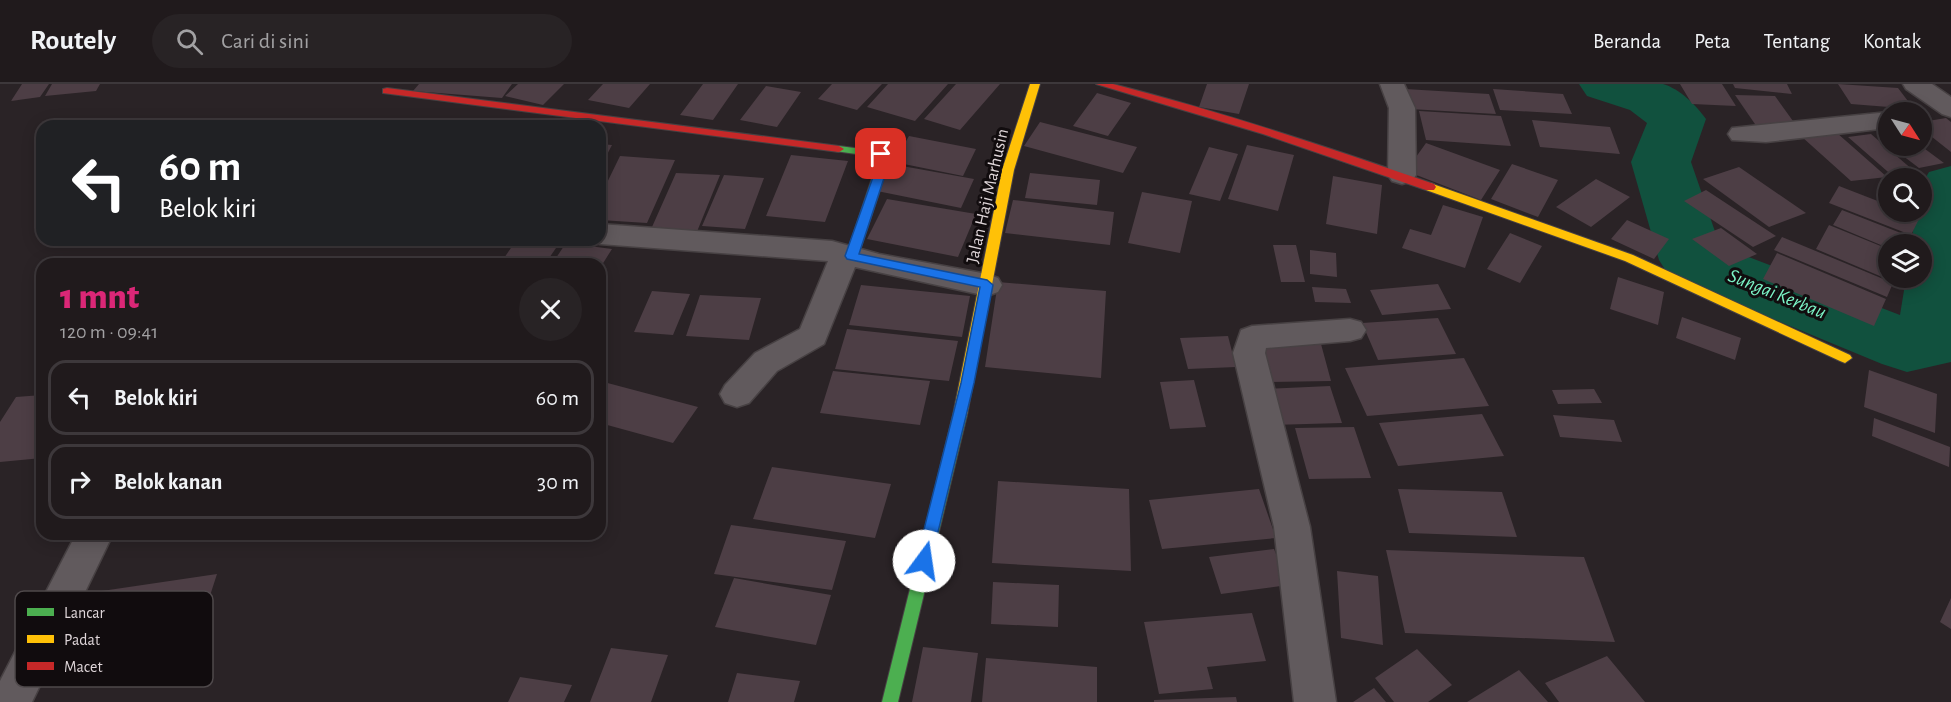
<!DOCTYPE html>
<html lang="id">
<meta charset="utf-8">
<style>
:root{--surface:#201a1c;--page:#282325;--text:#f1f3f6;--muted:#a2a1a3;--line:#3d383b;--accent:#db2777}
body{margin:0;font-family:"Alegreya Sans",sans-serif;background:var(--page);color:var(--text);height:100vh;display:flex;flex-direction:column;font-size:22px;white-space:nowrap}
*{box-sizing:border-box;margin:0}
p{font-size:20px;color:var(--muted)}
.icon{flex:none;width:33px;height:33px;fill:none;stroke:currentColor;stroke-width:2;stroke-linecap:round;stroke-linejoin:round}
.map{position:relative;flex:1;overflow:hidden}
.sheet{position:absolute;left:36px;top:174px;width:570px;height:282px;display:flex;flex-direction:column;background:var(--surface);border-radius:18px;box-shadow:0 3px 15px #0003,0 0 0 2px var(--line)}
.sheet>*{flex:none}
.hud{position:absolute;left:36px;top:36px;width:570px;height:126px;border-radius:18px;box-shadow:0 3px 15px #0003,0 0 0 2px var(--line);background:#202124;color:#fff;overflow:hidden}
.needle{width:39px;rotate:126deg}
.fabs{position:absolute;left:1878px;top:18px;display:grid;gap:12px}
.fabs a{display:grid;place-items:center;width:54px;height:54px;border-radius:50%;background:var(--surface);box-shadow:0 3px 15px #0003,0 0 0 2px var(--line);font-size:30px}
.pin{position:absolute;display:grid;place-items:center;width:51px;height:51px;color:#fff;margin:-26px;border-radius:12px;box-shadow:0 3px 9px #0006}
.me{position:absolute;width:66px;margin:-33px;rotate:14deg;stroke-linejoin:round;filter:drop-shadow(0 0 4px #0008)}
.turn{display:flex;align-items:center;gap:21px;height:126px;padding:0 24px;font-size:27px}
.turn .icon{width:78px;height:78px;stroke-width:2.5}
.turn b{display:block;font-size:42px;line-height:51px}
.round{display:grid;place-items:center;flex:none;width:63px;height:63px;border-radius:32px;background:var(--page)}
.headline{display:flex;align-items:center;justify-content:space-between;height:102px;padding:0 24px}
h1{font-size:36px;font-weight:800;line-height:45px;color:var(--accent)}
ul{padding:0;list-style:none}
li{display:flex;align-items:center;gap:18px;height:75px;margin:0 12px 9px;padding:0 12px;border:3px solid var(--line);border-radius:18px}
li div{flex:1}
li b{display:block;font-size:22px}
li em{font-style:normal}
header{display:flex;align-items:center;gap:36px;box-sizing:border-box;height:84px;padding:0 30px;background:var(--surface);border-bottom:2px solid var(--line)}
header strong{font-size:28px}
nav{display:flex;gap:33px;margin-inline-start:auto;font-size:21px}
.search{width:420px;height:54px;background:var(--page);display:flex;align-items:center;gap:15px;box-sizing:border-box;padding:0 21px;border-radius:33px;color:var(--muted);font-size:22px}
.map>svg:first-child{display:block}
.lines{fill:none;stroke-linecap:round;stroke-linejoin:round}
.river{fill:#11513e;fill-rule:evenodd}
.building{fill:#4d3e45}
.street-casing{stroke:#474143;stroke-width:3}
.fast-casing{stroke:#474143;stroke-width:2}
.slow-casing{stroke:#474143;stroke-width:2}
.jam-casing{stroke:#474143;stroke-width:2}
.street{fill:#615a5d;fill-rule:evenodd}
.fast{fill:#4caf50;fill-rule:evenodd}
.slow{fill:#ffc107;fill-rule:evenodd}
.jam{fill:#c62828;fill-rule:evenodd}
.route{fill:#1a73e8;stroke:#114b97;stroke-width:1.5}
.labels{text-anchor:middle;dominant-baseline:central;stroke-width:6;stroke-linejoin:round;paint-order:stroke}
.street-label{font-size:18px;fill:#dfd6d9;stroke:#110c0e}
.water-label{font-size:20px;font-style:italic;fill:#7bf3c6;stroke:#110c0e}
.key{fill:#110c0e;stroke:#4f494b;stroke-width:1.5}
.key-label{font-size:16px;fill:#dfd6d9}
</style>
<header>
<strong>Routely</strong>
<div class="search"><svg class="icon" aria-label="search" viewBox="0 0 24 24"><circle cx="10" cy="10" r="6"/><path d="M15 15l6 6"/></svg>Cari di sini</div>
<nav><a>Beranda</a><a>Peta</a><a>Tentang</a><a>Kontak</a></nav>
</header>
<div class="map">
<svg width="1951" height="618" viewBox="0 0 1951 618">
<rect width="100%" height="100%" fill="#2a2326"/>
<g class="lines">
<path class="river" d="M 1579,0 L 1663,0 C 1680,5 1696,21 1706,35 L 1691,78 L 1720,162 L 1900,231 L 1906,194 L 1922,194 L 1922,160 L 1911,160 L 1916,128 L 1922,128 L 1922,100 L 1929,88 L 1951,82 L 1951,278 L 1907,288 L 1882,280 L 1669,192 L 1659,176 L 1631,78 L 1647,39 L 1630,26 L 1587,12 Z"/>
</g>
<path class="building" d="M 22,0 L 49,0 L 40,13 L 11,17 Z
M 52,0 L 100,0 L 96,7 L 45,12 Z
M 419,0 L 512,0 L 502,14 L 413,7 Z
M 518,0 L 564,0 L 543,21 L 505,12 Z
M 603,0 L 650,0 L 629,24 L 588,16 Z
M 703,0 L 738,0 L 713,36 L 680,31 Z
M 832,0 L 882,0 L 857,26 L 818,15 Z
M 888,0 L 948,0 L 915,37 L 867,23 Z
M 956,0 L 1000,0 L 960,46 L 924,35 Z
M 1207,0 L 1249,0 L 1239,30 L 1199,23 Z
M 1680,0 L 1722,0 L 1736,22 L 1692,20 Z
M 1733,0 L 1787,0 L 1792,10 L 1735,4 Z
M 1838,0 L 1898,4 L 1914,25 L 1851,20 Z
M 766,2 L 801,8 L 777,43 L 740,36 Z
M 1405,5 L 1489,10 L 1496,30 L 1410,25 Z
M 1493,5 L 1563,10 L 1572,30 L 1500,26 Z
M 1097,9 L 1131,19 L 1108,52 L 1073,42 Z
M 1735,11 L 1775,12 L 1798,44 L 1757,43 Z
M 1419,27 L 1501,32 L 1511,62 L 1426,56 Z
M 1946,34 L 1951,38 L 1951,68 L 1922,45 L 1922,38 Z
M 1532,36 L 1610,43 L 1620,70 L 1540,63 Z
M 1040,38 L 1137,63 L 1123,89 L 1024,62 Z
M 1837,49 L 1887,93 L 1851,97 L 1802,53 Z
M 1871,50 L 1921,93 L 1895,94 L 1848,53 Z
M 909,52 L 976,65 L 963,92 L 894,78 Z
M 1426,59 L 1500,86 L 1481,116 L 1406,87 Z
M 600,60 L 612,61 L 600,84 Z
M 1247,61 L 1294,71 L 1278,127 L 1228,115 Z
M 1890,62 L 1921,62 L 1944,79 L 1919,84 Z
M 1209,63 L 1238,70 L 1220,117 L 1189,110 Z
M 791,71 L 848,77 L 825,138 L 766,132 Z
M 620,72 L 675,76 L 647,139 L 600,136 L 600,113 Z
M 891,80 L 974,95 L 961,124 L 877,107 Z
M 1512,80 L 1558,96 L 1538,133 L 1491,115 Z
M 1739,83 L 1806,129 L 1769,143 L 1703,95 Z
M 676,89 L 720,91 L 694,155 L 648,152 Z
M 1030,89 L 1100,96 L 1097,121 L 1025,114 Z
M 724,91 L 764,94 L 745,145 L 702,142 Z
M 1333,92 L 1382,101 L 1377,150 L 1326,140 Z
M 1596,95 L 1630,113 L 1591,143 L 1556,123 Z
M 1839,102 L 1888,121 L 1888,128 L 1905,128 L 1920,133 L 1911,151 L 1829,119 Z
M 1706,106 L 1776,152 L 1753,163 L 1684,117 Z
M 1142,108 L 1192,117 L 1180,169 L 1128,159 Z
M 887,115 L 976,130 L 958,173 L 867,155 Z
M 1013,116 L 1114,128 L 1110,161 L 1005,149 Z
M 1443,121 L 1483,133 L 1465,184 L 1402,164 L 1410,145 L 1431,151 Z
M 1842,126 L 1911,153 L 1907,160 L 1888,160 L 1888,164 L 1833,141 Z
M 1627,136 L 1669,155 L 1654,175 L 1611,155 Z
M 1829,141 L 1888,165 L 1888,194 L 1896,194 L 1894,198 L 1816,165 Z
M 1721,144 L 1757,170 L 1729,182 L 1692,155 Z
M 1510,149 L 1542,162 L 1520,199 L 1487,185 Z
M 1782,153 L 1893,199 L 1887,213 L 1774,166 Z
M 515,158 L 556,164 L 545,180 L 500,180 Z
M 566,159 L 612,165 L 600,184 L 600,180 L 552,180 Z
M 1273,161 L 1296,161 L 1305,198 L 1281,198 Z
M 1310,166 L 1336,169 L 1337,193 L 1310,190 Z
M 1777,169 L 1886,215 L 1874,242 L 1763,195 Z
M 1618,193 L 1664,208 L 1658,241 L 1610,225 Z
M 998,198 L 1106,207 L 1101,294 L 985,283 Z
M 1438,200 L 1451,225 L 1382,231 L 1370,206 Z
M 861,201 L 970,212 L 962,253 L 849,241 Z
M 1312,203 L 1346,205 L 1351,219 L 1315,218 Z
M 652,207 L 690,210 L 673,251 L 634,248 Z
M 700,211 L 761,214 L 749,256 L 686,252 Z
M 1682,233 L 1741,254 L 1735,276 L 1676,254 Z
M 1438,234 L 1456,270 L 1378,276 L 1362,239 Z
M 847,245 L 958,257 L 949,297 L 835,285 Z
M 1228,252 L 1236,283 L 1188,285 L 1180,254 Z
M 1256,260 L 1321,260 L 1331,297 L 1264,298 Z
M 1464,274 L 1489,322 L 1367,332 L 1345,284 Z
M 1869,286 L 1937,310 L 1935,349 L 1864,323 Z
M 833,287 L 930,297 L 920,341 L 820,329 Z
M 1194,296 L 1206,343 L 1170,345 L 1160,298 Z
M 600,297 L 698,323 L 673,359 L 600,339 Z
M 1330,302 L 1342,339 L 1272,341 L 1262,305 Z
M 1594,305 L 1602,319 L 1558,320 L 1552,306 Z
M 42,311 L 42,374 L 0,378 L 0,338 L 16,313 Z
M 1482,330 L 1504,372 L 1398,382 L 1379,339 Z
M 1553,331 L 1614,336 L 1622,358 L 1560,353 Z
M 1874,334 L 1950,363 L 1949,383 L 1872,352 Z
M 1354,343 L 1371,394 L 1309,395 L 1295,344 Z
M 772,383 L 891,400 L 875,454 L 753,435 Z
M 998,397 L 1129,405 L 1131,487 L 992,479 Z
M 1259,405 L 1276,454 L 1162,465 L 1149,416 Z
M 1398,405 L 1502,408 L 1517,453 L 1409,449 Z
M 731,441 L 846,457 L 832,506 L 714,490 Z
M 1274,465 L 1288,501 L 1221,510 L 1209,473 Z
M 1386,466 L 1584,473 L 1615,558 L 1405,549 Z
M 1337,487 L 1378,492 L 1383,561 L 1341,554 Z
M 217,490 L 194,561 L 37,585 L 68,512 Z
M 734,494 L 831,511 L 816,561 L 715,543 Z
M 993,498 L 1059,501 L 1058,543 L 991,540 Z
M 1951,514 L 1951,545 L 1940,538 Z
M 1252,529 L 1266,577 L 1207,583 L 1213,605 L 1159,610 L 1144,538 Z
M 923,563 L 978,569 L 971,618 L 912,618 Z
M 611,564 L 668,571 L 651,618 L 590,618 Z
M 1417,565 L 1452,601 L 1428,618 L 1394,618 L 1375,594 Z
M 1607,572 L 1645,618 L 1559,618 L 1545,599 Z
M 986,574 L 1097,583 L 1097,618 L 982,618 Z
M 1519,586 L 1548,618 L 1467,618 Z
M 737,589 L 800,597 L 794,618 L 728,618 Z
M 520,593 L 572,601 L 564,618 L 508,618 Z
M 1374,604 L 1386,618 L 1353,618 Z
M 1236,613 L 1237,618 L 1154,618 L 1154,616 Z"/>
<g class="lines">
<g class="street-casing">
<path id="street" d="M 1380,0 L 1404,0 L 1415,24 L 1416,91 L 1412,97 L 1402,100 L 1392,97 L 1388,91 L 1389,24 Z
M 1903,0 L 1932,0 L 1951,13 L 1951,33 L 1942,30 L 1906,5 Z
M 1889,28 L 1888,44 L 1766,58 L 1732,56 L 1728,50 L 1732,44 Z
M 600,140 L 832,157 L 879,170 L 987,190 L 998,194 L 1002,201 L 998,208 L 987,212 L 855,183 L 824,260 L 777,287 L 749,319 L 737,323 L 725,319 L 720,310 L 725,301 L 755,269 L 800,245 L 828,177 L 600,160 L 590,157 L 600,156 Z
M 1350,235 L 1361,238 L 1366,246 L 1361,254 L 1350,257 L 1266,264 L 1265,269 L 1310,443 L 1336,618 L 1294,618 L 1274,443 L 1233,269 L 1241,246 L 1252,242 Z
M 76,450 L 113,450 L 32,618 L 0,618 L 0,597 Z"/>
</g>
<g class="fast-casing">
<path id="fast" d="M 839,62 L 885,68 L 890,76 L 858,172 L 852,176 L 846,172 L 878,76 L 877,73 L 835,67 L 835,63 Z
M 960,326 L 965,327 L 967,331 L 898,618 L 882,618 L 953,331 L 955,327 Z"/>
</g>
<g class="slow-casing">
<path id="slow" d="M 1030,0 L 1040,0 L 1014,86 L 967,331 L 965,335 L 955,335 L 953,331 L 1002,86 Z
M 1430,99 L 1633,171 L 1850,271 L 1852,274 L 1845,279 L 1840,277 L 1625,177 L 1426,106 L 1426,100 Z"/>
</g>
<g class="jam-casing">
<path id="jam" d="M 1096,0 L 1113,0 C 1222,28 1328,63 1434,100 L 1436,103 L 1434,106 L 1426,106 L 1263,50 Z
M 387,4 L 839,62 L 844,65 L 839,68 L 383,9 L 383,5 Z"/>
</g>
<use href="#street" class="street"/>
<use href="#fast" class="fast"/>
<use href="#slow" class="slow"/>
<use href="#jam" class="jam"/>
</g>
<path class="route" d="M 881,66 L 885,67 L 890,76 L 859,170 L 987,196 L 993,201 L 974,299 L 931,477 L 929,481 L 924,483 L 918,481 L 916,477 L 961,299 L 980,203 L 847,175 L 845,172 L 879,76 L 875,70 Z"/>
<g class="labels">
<g class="street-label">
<text transform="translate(988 112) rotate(-77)">Jalan Haji Marhusin</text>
</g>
<g class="water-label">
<text transform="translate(1777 210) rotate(22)">Sungai Kerbau</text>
</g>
</g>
<rect x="15" y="507" width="198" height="96" rx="9" class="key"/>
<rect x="27" y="524" width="27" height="8" fill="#4caf50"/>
<rect x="27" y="551" width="27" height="8" fill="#ffc107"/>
<rect x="27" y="578" width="27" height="8" fill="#c62828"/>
<g class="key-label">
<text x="64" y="534">Lancar</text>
<text x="64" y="561">Padat</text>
<text x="64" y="588">Macet</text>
</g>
</svg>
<div class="fabs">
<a><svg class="needle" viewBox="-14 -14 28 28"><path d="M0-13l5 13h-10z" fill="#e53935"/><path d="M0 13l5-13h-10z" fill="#a2a1a3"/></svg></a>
<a><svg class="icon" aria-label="search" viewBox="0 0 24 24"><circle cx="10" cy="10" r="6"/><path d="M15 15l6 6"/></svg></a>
<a><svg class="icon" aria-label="layers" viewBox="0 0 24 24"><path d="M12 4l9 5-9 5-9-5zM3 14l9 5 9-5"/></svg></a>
</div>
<div class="pin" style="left:881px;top:70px;background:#d93025"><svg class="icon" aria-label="arrive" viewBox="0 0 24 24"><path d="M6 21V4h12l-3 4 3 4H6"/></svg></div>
<svg class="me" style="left:924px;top:477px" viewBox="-20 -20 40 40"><circle r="19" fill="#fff"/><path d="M0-13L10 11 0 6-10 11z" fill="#1a73e8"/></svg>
<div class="hud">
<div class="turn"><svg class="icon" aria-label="left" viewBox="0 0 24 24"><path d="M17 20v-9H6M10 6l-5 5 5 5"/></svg><div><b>60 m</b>Belok kiri</div></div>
</div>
<section class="sheet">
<div class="headline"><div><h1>1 mnt</h1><p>120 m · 09:41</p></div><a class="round"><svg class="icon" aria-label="close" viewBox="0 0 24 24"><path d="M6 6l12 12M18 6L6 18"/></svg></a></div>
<ul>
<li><svg class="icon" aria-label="left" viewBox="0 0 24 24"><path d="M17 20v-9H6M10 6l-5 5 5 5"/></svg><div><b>Belok kiri</b></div><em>60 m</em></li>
<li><svg class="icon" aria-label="right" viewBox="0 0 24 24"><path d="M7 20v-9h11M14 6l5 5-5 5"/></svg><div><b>Belok kanan</b></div><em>30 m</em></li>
</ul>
</section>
</div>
